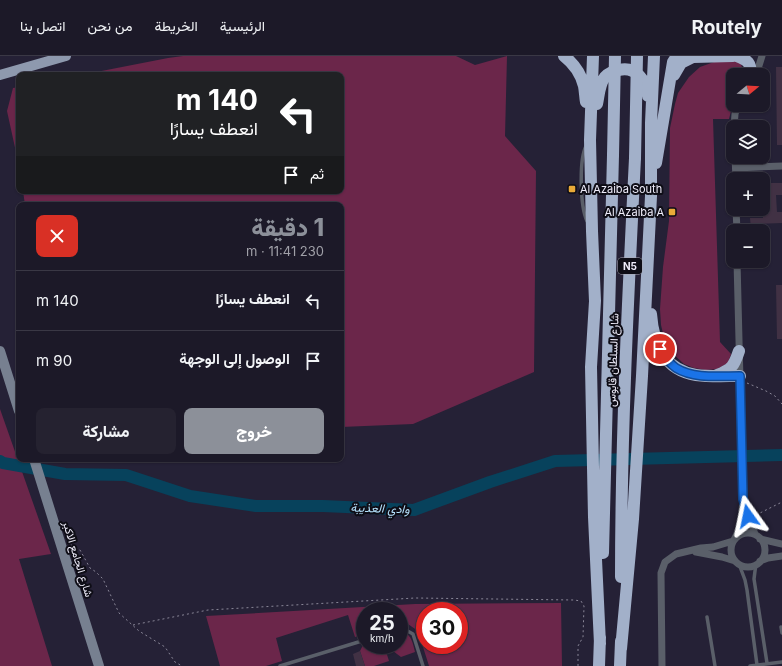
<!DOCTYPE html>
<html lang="ar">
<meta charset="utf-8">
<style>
:root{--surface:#1c1928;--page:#252230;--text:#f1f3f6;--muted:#a0a0a8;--line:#3a3845;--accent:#8c9099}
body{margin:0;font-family:Inter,Vazirmatn,sans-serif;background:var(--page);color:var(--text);direction:rtl;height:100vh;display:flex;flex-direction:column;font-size:15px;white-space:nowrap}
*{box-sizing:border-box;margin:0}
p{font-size:13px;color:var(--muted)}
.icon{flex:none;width:22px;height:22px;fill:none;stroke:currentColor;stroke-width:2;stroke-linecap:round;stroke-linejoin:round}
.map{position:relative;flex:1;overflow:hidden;direction:ltr}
.sheet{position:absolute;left:16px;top:146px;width:328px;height:260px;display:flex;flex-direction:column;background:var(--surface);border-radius:8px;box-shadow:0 1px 3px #0004,0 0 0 1px var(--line);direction:rtl}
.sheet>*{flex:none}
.guide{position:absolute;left:16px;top:16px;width:328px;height:122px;border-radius:8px;box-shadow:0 1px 3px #0004,0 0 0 1px var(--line);direction:rtl;background:#202124;color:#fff;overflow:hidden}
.needle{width:26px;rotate:72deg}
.controls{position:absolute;left:726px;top:12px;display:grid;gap:8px}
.controls a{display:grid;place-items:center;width:44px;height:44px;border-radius:8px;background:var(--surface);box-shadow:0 1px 3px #0004,0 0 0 1px var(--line);font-size:20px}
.speed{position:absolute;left:356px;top:546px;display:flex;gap:8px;font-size:20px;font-weight:700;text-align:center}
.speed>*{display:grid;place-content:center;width:52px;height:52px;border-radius:50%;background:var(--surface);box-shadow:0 1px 3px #0004,0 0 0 1px var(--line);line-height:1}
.speed small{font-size:10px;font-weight:400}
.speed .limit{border:6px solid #d22;background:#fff;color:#111}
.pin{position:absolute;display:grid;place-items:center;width:34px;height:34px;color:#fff;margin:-17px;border:2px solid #fff;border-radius:50%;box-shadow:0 1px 4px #0007}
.me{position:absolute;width:44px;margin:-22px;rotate:348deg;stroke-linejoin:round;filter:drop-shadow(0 0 3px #0008)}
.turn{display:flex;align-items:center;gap:14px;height:84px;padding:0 20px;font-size:18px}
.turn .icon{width:52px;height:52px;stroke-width:2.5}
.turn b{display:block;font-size:28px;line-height:34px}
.then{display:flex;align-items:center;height:38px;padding:0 20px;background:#0003;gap:8px;font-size:15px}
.round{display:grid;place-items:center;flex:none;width:42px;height:42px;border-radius:8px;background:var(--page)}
.head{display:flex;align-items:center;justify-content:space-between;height:68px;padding:0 20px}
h1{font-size:24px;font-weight:800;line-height:30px;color:var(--accent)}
.cta{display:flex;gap:8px;margin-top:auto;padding:8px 20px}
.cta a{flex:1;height:46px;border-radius:8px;background:var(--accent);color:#fff;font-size:16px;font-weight:800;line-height:46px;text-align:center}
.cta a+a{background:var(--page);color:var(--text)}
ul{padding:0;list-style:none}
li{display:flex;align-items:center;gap:12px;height:60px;padding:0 20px;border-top:1px solid var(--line)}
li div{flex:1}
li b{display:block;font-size:15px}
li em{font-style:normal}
header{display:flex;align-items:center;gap:24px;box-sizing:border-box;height:56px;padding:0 20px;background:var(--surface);border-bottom:1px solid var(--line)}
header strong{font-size:19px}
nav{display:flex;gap:22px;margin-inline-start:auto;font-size:14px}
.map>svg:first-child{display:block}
.green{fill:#6b264a;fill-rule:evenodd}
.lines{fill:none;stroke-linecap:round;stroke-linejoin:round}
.river{stroke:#07425c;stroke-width:12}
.building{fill:#413144}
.path{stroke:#898697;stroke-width:1;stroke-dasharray:2 3;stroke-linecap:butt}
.lane{stroke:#5a5f69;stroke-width:3.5}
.street{stroke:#5a5f69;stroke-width:7}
.secondary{stroke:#778090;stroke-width:10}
.primary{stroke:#8e99ae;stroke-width:10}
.highway{stroke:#a2b0c9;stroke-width:12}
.highway-bridge{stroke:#a2b0c9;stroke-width:12}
.route-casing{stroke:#114b97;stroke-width:10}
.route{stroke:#1a73e8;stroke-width:7}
.poi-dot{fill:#e9aa38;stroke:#0e0d16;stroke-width:1.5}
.labels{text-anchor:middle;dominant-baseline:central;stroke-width:4;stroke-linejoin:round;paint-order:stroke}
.shield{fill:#0e0d16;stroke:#acaab6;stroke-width:1}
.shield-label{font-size:10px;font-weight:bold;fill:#efedfb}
.poi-label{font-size:11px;fill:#efedfb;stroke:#0e0d16;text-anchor:start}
.street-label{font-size:11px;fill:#efedfb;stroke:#0e0d16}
.water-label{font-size:12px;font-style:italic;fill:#b4e1fc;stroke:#0e0d16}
</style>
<header>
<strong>Routely</strong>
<nav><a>الرئيسية</a><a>الخريطة</a><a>من نحن</a><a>اتصل بنا</a></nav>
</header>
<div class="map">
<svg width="782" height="610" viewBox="0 0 782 610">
<rect width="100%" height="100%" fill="#252136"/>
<path class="green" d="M 183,0 L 456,0 L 475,9 L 507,0 L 505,80 L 536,115 L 534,316 L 413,368 L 341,371 L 341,149 L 25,149 L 23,135 L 341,135 L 341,19 L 81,19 L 168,2 Z
M 737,4 L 741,8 L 744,18 L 744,19 L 733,19 L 733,47 L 729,63 L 713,63 L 720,286 L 731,298 L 728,307 L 717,313 L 706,314 L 694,312 L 684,308 L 672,297 L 665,286 L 661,269 L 660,253 L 663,211 L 669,165 L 670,72 L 675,48 L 678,37 L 689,21 L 700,11 L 714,6 Z
M 19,31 L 19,110 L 7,55 L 13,32 Z
M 0,353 L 51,498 L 19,503 L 52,610 L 0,610 Z
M 561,547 L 562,610 L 429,610 L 418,575 L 405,566 L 399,568 L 399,555 L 365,555 L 365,578 L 355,581 L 348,559 L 276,582 L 282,605 L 266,610 L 220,610 L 206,560 L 415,548 ZM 425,555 L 459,555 L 459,589 L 425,589 Z
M 403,576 C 412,579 413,588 415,596 L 401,601 L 393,595 L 391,595 L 389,589 L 399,589 L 399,577 Z
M 365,588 L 365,589 L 384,589 L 389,605 L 374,610 L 365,610 L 360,595 L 363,589 Z"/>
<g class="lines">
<path class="river" d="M 0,405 L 3,407 L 65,418 L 126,419 L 190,440 L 256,450 L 323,450 L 414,454 L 490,426 L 555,405 L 782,399"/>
</g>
<path class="building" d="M 776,11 L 782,11 L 782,89 L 777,89 Z
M 763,127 L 782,127 L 782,139 L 776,139 L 777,156 L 782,156 L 782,167 L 758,168 L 758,173 L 751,174 L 750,162 L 763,162 Z
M 776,229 L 782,229 L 782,283 L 777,283 Z
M 360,595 L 365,610 L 356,610 L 353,598 Z"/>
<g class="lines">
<path class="path" d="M 747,327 L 766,335 L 775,340 L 782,348
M 756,459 L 782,446
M 71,489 L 75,491 L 80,494 L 90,512 L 96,516 L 103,523 L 119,557 L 139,575 L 165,591 L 175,606 L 182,610
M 133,569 L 208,554 L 415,542 L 574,544 L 581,545 L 584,550 L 583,581 L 578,590 L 578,610"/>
<path class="lane" d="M 737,51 L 744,54
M 586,90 C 579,104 580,150 587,165
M 739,508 L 745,524 L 747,534 L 757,609
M 756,508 L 755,515 L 754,523 L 767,607
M 707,561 L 715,610
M 781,571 L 782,577
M 399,573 L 402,572 L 413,578 L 423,610
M 280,610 L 365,584
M 750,610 L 782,606"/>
<path class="street" d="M 755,19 L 757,16 L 762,0
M 734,71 L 735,58 L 738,49
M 735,101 L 736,123
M 736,112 L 782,110
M 736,153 L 737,175
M 745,449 L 748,460 L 755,478
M731 494a17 17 0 1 1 34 0a17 17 0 1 1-34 0Z
M 760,483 L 782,488
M 734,484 C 741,471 742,457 743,443 L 737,205
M 696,496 L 722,501 L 735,505
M 760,505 L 768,502 L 782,500
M 662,610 L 661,517 L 665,506 L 676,498 L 701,492 L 713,491 L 733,485"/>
<path class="secondary" d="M 0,295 L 19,355
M 34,403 L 99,610"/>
<path class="primary" d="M 0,19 L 66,0"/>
<path class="highway" d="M 564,0 C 573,7 581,18 584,30 C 585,35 585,41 586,46
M 593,0 L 590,84 L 592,175 L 595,245 L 591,311 L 594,461 L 600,588
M 737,0 C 748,4 751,7 751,19
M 674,19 L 681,7 L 693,1 L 733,0
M 597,48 C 599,39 599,28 605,21 C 609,17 614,15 619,14 C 636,10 647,25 648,40
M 656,107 L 673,6 L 677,0
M 651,258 C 653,287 664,314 696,319 C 710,321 726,320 740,320
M 717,319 C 732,313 734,310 739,295
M 603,497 L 613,99
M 621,521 C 621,381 628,242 635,102
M 621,593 L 633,463 L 642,320 L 651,140 L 651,67 L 654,0
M 599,610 L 600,581
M 620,610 L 621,585"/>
<path class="highway-bridge" d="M 613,99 L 615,0
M 635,102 L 637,0"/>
</g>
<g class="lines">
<g class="route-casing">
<path id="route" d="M 660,293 C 664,300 669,307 676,312 C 694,323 719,320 740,320 L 743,443 L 748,460"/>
</g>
<use href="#route" class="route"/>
</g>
<g class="poi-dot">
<rect x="568" y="129" width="8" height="8" rx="2"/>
<rect x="668" y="152" width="8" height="8" rx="2"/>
</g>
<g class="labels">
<rect class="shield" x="618" y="202" width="24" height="16" rx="3"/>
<g class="shield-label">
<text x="630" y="210">N5</text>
</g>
<g class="poi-label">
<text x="580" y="133">Al Azaiba South</text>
<text x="664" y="156" text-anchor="end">Al Azaiba A</text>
</g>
<g class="street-label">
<text transform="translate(613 304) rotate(-88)">شارع السلطان قابوس</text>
<text transform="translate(78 503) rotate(73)">شارع الجامع الاكبر</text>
</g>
<g class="water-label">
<text transform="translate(380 452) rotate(2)">وادي العذيبة</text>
</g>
</g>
</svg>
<div class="controls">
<a><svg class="needle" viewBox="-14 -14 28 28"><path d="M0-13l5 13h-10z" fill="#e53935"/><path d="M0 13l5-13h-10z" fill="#a0a0a8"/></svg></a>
<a><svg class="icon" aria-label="layers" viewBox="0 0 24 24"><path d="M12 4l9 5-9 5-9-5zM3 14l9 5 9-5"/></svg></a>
<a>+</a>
<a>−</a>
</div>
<div class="speed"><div>25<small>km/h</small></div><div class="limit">30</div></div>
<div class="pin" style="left:660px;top:293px;background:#d93025"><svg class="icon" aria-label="arrive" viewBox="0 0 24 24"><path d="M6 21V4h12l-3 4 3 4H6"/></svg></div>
<svg class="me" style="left:748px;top:460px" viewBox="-20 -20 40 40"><path d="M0-17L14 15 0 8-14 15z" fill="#1a73e8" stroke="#fff" stroke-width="4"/></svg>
<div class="guide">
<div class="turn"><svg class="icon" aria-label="left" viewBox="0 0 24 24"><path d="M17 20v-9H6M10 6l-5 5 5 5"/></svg><div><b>140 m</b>انعطف يسارًا</div></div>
<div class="then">ثم<svg class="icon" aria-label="arrive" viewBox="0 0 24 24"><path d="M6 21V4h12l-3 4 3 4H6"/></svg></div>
</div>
<section class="sheet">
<div class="head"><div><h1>1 دقيقة</h1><p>230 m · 11:41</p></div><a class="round" style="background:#d93025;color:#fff"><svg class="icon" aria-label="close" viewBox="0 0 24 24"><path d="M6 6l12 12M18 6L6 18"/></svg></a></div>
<ul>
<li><svg class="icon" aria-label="left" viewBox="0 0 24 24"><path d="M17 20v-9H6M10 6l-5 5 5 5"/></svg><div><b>انعطف يسارًا</b></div><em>140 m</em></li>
<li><svg class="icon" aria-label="arrive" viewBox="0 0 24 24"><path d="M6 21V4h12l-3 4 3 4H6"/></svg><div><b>الوصول إلى الوجهة</b></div><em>90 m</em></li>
</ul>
<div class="cta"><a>خروج</a><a>مشاركة</a></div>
</section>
</div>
